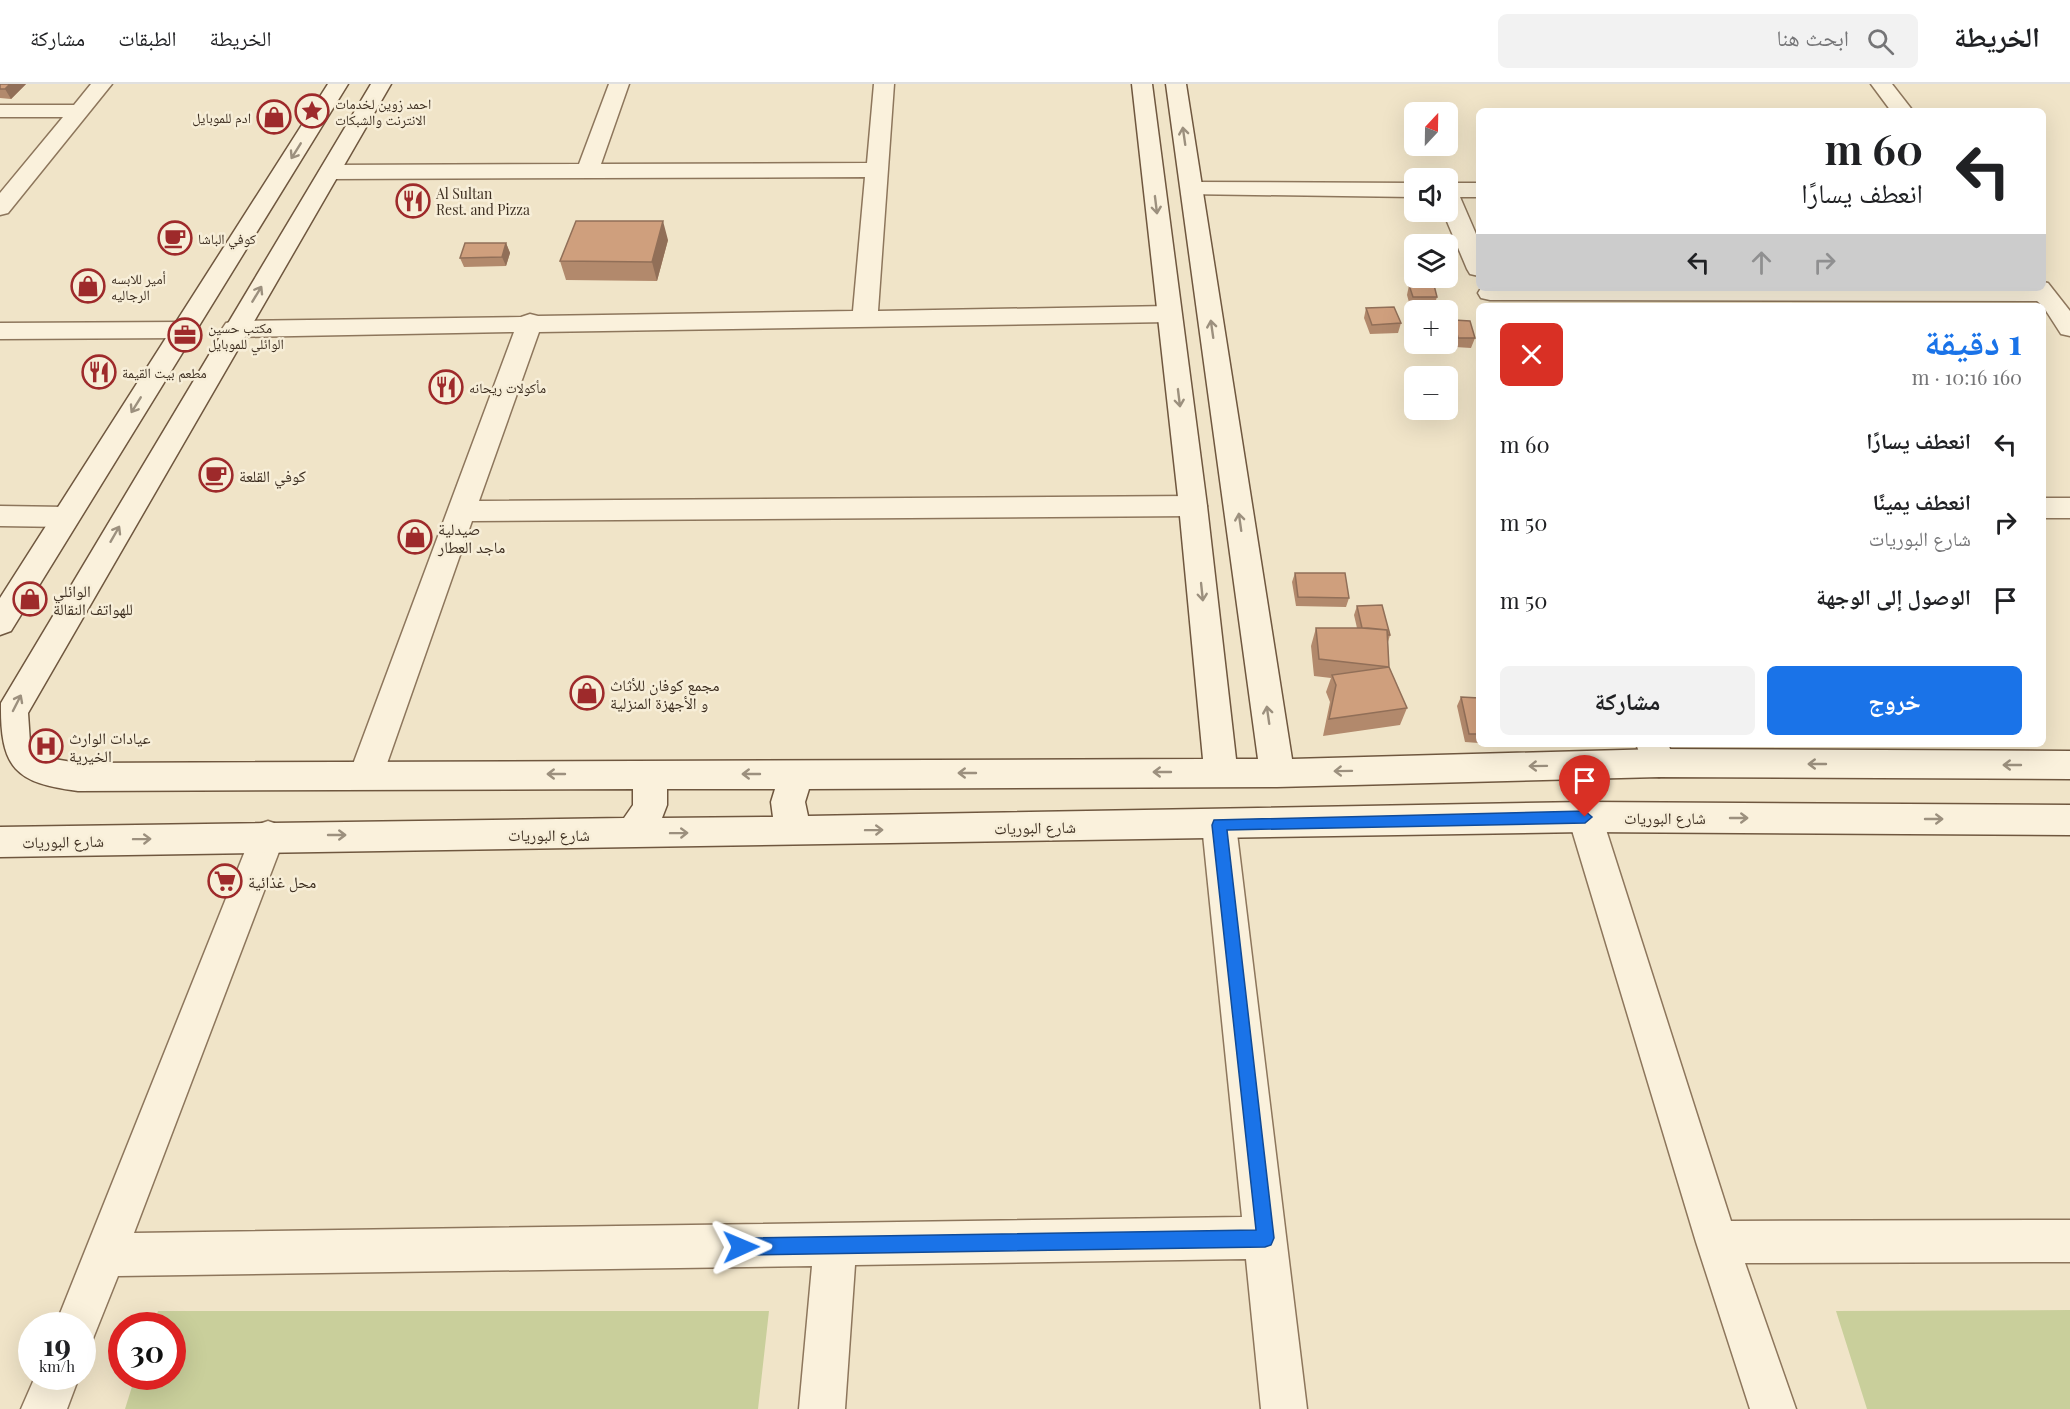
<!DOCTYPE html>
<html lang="ar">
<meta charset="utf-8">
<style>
:root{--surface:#fff;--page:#f2f2f2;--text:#202124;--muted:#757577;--line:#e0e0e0;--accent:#1a73e8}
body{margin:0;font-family:"Playfair Display","Noto Naskh Arabic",serif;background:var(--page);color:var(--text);direction:rtl;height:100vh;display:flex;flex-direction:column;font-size:22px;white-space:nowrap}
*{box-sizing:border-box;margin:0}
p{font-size:20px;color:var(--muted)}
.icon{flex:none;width:33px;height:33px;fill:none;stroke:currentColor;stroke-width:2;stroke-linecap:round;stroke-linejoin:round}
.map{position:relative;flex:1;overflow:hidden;direction:ltr}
.details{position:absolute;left:1476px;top:219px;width:570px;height:444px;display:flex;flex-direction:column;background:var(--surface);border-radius:9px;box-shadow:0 6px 24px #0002;direction:rtl}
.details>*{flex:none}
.guide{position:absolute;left:1476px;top:24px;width:570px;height:183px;border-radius:9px;box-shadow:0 6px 24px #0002;direction:rtl;background:#fff;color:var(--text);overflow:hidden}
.needle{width:39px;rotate:22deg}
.buttons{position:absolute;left:1404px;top:18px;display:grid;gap:12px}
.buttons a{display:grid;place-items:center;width:54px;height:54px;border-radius:9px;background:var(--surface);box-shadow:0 6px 24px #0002;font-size:30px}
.speed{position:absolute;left:18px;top:1228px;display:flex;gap:12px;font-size:30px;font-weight:700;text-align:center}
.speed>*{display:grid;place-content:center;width:78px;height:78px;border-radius:50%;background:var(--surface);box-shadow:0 6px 24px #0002;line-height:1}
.speed small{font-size:15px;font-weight:400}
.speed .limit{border:9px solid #d22;background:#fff;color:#111}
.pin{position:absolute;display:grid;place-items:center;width:51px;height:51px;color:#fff;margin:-62px -26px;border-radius:50% 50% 50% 0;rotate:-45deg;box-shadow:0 0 6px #0007}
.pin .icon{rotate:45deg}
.me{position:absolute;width:66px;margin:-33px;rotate:89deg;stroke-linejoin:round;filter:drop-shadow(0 0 4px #0008)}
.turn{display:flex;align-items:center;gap:21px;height:126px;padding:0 24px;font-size:27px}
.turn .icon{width:78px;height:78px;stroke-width:2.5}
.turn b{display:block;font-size:42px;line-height:51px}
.lanes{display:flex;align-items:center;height:57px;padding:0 24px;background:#0003;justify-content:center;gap:30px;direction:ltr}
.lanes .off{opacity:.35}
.round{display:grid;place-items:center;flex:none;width:63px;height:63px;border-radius:9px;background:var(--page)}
.head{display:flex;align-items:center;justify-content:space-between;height:102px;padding:0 24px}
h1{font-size:36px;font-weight:700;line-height:45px;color:var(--accent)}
.cta{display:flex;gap:12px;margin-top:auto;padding:12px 24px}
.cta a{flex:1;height:69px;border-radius:9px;background:var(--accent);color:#fff;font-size:24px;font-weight:700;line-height:69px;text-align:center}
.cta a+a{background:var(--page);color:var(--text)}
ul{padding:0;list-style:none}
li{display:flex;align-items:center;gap:18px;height:78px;padding:0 24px}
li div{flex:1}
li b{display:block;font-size:22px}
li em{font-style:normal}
header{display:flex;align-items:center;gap:36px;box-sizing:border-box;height:84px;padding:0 30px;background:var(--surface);border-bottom:2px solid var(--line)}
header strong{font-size:28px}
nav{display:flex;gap:33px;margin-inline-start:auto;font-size:21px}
.search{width:420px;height:54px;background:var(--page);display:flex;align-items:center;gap:15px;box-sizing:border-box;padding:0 21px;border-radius:9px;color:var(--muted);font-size:22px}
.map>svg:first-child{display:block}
.green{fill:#c9cf9b}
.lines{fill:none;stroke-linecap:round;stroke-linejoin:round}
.street-casing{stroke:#8d765c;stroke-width:3}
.secondary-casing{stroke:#6f573f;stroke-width:3}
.street{fill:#faf1dc;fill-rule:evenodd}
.secondary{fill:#faf1dc;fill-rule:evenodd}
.wall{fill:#b2896c}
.shaded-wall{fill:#916f58}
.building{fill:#cf9f7d;stroke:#916f58;stroke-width:1.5}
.oneway{stroke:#9c907e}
.route{fill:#1a73e8;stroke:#114b97;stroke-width:1.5}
.labels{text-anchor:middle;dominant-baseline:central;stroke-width:5;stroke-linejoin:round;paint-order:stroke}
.far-poi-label{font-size:14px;fill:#3d2e20;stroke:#f7eed8;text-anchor:start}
.poi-label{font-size:16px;fill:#3d2e20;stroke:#f7eed8;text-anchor:start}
.street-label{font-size:16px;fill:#3d2e20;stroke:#f7eed8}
</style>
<header>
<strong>الخريطة</strong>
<div class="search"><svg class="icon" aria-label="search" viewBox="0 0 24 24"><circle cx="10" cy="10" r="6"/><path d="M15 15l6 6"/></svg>ابحث هنا</div>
<nav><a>الخريطة</a><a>الطبقات</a><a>مشاركة</a></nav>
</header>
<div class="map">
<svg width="2070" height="1325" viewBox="0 0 2070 1325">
<rect width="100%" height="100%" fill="#f0e4c8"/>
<path class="green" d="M 2070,1226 L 2070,1325 L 1867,1325 L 1836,1227 Z
M 158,1227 L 769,1227 L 758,1325 L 125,1325 L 135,1293 L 172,1293 L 172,1242 L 153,1242 Z"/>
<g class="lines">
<g class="street-casing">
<path id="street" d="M 91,0 L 112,0 L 8,129 L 0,131 L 0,109 L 63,33 L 0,33 L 0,21 L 74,21 Z
M 609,0 L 629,0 L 601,80 L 867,79 L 874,0 L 894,0 L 878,227 L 1169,222 L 1178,225 L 1181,230 L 1178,235 L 1169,238 L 539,248 L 479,417 L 1193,412 L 1203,415 L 1207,422 L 1203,429 L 1193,432 L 472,437 L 383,691 L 378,701 L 366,705 L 354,701 L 349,691 L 514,248 L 235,253 L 226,251 L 222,245 L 226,239 L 235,237 L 521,233 L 530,230 L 538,232 L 853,227 L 865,93 L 330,95 L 322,93 L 319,88 L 322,83 L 330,81 L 579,80 Z
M 1871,0 L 1892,0 L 1913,27 L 1891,27 Z
M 1192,98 L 1414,99 L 1414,113 L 1184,110 L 1181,105 L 1184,100 Z
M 1448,99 L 1479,99 L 1479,113 L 1460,113 L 1479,157 L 1479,192 L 1470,190 L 1467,185 L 1443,128 L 1448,128 Z
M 2043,198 L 2048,199 L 2070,227 L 2070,252 L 2061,250 L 2043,222 L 2037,217 L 1490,216 L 1481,214 L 1478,209 L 1481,204 L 2043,204 Z
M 183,238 L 192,240 L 196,246 L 192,252 L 183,254 L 0,255 L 0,239 Z
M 2043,414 L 2070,414 L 2070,434 L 2043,434 Z
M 0,422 L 66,423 L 76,426 L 80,433 L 76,440 L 66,443 L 0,442 Z
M 1636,660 L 1668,660 L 1676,679 L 1671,689 L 1659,693 L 1647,689 Z
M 1585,718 L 1597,723 L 1602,733 L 1731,1137 L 2070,1136 L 2070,1178 L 1745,1179 L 1796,1325 L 1750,1325 L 1696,1158 L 1568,733 L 1573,723 Z
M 1219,726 L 1231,731 L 1236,741 L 1307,1325 L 1261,1325 L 1246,1175 L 855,1181 L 845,1325 L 799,1325 L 812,1182 L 118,1192 L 92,1257 L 82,1262 L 82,1242 L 55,1242 L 251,752 L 256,741 L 268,737 L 280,741 L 285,752 L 134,1149 L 1242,1133 L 1202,741 L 1207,731 Z
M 35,1293 L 79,1293 L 67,1325 L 21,1325 Z"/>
</g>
<g class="secondary-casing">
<path id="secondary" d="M 328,0 L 348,0 L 11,547 L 0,551 L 0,514 Z
M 371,0 L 391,0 L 28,629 L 30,659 L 48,674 L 78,679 L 1203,675 L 1179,422 L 1132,0 L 1152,0 L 1207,422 L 1236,675 L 1258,675 L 1166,0 L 1186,0 L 1292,675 L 1659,665 L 2070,667 L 2070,695 L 1659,693 L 1277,703 L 809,705 L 805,718 L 808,732 L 1585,718 L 2070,721 L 2070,751 L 1585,748 L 0,773 L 0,743 L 624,734 L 633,721 L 633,705 L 78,707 C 16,699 0,685 1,619 ZM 667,705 L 775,705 L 771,718 L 773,733 L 662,734 L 667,721 Z"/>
</g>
<use href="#street" class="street"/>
<use href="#secondary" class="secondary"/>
</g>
<path class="wall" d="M 0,0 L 26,0 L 11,15 L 0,14 Z
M 668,156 L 657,197 L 566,196 L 560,177 Z
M 506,159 L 510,169 L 506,182 L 464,183 L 460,174 Z
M 1409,201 L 1437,213 L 1434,222 L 1410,222 L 1407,211 Z
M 1366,224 L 1401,239 L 1398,249 L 1370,250 L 1364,234 Z
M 1454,236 L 1475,254 L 1471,264 L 1455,263 L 1451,246 Z
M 1295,489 L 1349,514 L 1346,523 L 1296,522 L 1292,498 Z
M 1357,522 L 1390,551 L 1388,558 L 1389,583 L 1407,624 L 1400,641 L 1323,652 L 1330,618 L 1326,608 L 1331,594 L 1314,592 L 1311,562 L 1316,544 L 1357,544 L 1354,531 Z
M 1461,613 L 1479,614 L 1479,659 L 1465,658 L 1457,622 Z"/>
<path class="shaded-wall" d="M 10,0 L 26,0 L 11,15 L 5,5 Z
M 663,137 L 668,156 L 657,197 L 652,178 Z
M 506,159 L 510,169 L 506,182 L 502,173 Z"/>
<path class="building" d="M 0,0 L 10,0 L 5,5 L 0,5 Z
M 576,137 L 663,137 L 652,178 L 560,177 Z
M 465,159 L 506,159 L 502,173 L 460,174 Z
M 1409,201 L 1434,201 L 1437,213 L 1413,213 Z
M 1394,223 L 1401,239 L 1372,241 L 1366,224 Z
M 1454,236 L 1470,237 L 1475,254 L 1458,254 Z
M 1295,489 L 1345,489 L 1349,514 L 1298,513 Z
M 1382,521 L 1390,551 L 1388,551 L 1387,546 L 1362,544 L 1357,522 Z
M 1316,544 L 1368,544 L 1387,546 L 1389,583 L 1319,575 Z
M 1389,583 L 1407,624 L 1329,635 L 1336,601 L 1332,591 Z
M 1461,613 L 1479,614 L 1479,650 L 1469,650 Z"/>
<defs><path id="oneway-shaft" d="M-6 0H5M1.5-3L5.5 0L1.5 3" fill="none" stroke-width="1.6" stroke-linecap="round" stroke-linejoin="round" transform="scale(1.5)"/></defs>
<g class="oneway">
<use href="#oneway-shaft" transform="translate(1184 52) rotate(-98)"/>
<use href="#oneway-shaft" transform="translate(296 67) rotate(122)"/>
<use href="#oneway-shaft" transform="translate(1156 121) rotate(83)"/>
<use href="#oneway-shaft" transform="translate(257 210) rotate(-59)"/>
<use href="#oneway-shaft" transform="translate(1212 245) rotate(-98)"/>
<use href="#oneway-shaft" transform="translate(1179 314) rotate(83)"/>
<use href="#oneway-shaft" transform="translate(136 321) rotate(122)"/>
<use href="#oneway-shaft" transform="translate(1240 438) rotate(-98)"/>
<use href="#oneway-shaft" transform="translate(115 450) rotate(-60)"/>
<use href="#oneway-shaft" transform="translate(1202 508) rotate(84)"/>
<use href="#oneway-shaft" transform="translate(17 619) rotate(-63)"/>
<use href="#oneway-shaft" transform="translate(1268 631) rotate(-98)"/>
<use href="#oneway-shaft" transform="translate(1817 680) rotate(-180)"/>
<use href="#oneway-shaft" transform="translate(2012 681) rotate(-180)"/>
<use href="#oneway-shaft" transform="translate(1538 682) rotate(179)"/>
<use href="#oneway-shaft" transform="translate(1343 687) rotate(179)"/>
<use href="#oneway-shaft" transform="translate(1162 688) rotate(180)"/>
<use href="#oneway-shaft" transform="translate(967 689) rotate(180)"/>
<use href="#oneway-shaft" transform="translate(556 690) rotate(180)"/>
<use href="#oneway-shaft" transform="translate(751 690) rotate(-180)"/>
<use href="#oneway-shaft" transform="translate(1739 734)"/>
<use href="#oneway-shaft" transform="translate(1934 735)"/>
<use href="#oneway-shaft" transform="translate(874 746) rotate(-1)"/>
<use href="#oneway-shaft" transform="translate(679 749) rotate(-1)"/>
<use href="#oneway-shaft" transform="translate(337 751)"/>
<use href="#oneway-shaft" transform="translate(142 755) rotate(-1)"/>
</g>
<path class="route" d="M 1585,727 L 1592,733 L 1585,739 L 1227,746 L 1274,1154 L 1271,1161 L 1265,1163 L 741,1171 L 735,1169 L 732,1163 L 735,1156 L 741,1154 L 1256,1146 L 1212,741 L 1214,736 Z"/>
<defs>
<g id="sight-ring" transform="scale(1.725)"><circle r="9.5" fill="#f7eed8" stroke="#9e2a2b" stroke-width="1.5"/><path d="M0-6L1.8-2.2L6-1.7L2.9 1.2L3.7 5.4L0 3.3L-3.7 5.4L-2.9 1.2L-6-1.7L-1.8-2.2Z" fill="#9e2a2b"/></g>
<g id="shop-ring" transform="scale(1.725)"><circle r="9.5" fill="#f7eed8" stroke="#9e2a2b" stroke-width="1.5"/><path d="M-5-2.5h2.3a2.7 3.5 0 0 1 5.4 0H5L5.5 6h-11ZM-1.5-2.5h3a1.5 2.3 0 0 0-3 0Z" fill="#9e2a2b"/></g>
<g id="restaurant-ring" transform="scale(1.725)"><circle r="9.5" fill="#f7eed8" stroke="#9e2a2b" stroke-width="1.5"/><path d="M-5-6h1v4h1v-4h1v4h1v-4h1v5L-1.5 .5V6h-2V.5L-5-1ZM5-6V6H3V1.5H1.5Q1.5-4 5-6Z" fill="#9e2a2b"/></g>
<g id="cafe-ring" transform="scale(1.725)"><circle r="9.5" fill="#f7eed8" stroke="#9e2a2b" stroke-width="1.5"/><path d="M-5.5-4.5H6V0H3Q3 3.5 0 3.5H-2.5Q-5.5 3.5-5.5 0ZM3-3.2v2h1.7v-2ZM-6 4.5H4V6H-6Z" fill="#9e2a2b"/></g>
<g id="office-ring" transform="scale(1.725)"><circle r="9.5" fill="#f7eed8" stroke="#9e2a2b" stroke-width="1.5"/><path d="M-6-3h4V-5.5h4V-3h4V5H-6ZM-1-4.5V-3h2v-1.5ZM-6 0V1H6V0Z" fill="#9e2a2b"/></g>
<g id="hospital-ring" transform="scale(1.725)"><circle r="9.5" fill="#f7eed8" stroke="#9e2a2b" stroke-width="1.5"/><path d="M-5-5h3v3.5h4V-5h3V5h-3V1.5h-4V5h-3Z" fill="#9e2a2b"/></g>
<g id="supermarket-ring" transform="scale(1.725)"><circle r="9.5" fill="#f7eed8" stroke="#9e2a2b" stroke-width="1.5"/><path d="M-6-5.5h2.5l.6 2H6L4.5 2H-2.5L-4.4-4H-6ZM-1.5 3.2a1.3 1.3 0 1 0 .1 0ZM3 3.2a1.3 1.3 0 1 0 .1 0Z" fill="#9e2a2b"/></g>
</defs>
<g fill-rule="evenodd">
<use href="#sight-ring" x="312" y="27"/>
<use href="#shop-ring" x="274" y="33"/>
<use href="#restaurant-ring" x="413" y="117"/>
<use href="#cafe-ring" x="175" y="154"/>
<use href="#shop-ring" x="88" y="202"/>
<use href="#office-ring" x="185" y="251"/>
<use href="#restaurant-ring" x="99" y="288"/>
<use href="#restaurant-ring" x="446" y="303"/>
<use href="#cafe-ring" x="216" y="391"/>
<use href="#shop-ring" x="415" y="453"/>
<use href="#shop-ring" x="30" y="515"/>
<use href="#shop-ring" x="587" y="609"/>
<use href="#hospital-ring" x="46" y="662"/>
<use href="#supermarket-ring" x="225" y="797"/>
</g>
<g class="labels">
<g class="far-poi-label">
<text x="335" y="19">احمد زوين لخدمات<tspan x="335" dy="16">الانترنت والشبكات</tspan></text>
<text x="251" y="33" text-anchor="end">ادم للموبايل</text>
<text x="436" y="109">Al Sultan<tspan x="436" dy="16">Rest. and Pizza</tspan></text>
<text x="198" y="154">كوفي الباشا</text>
<text x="111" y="194">أمير للابسه<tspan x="111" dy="16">الرجاليه</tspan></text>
<text x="208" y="243">مكتب حسين<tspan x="208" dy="16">الوائلي للموبايل</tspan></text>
<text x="122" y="288">مطعم بيت القيمة</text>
<text x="469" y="303">مأكولات ريحانه</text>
</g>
<g class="poi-label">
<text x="239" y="391">كوفي القلعة</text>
<text x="438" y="444">صيدلية<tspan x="438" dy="18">ماجد العطار</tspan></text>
<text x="53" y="506">الوائلي<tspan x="53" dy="18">للهواتف النقالة</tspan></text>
<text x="610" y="600">مجمع كوفان للأثاث<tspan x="610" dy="18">و الأجهزة المنزلية</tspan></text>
<text x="69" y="653">عيادات الوارث<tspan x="69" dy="18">الخيرية</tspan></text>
<text x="248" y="797">محل غذائية</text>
</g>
<g class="street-label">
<text x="1665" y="733">شارع البوريات</text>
<text transform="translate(1035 743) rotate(-1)">شارع البوريات</text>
<text x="549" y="750">شارع البوريات</text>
<text transform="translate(63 757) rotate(-1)">شارع البوريات</text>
</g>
</g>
</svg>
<div class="buttons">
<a><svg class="needle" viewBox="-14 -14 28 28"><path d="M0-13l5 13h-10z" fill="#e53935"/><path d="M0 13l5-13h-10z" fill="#757577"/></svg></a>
<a><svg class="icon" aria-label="sound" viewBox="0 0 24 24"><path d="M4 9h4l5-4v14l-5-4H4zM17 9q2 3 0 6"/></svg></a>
<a><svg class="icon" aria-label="layers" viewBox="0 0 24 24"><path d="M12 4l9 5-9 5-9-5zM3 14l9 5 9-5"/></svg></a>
<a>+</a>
<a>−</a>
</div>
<div class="speed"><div>19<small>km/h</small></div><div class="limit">30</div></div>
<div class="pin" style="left:1585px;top:733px;background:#d93025"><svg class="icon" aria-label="arrive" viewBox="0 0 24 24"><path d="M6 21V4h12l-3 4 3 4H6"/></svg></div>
<svg class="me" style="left:741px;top:1163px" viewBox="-20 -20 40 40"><path d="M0-17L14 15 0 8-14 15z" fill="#1a73e8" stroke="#fff" stroke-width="4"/></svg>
<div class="guide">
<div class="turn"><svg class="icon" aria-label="left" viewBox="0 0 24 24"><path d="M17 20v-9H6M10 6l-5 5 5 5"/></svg><div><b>60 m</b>انعطف يسارًا</div></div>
<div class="lanes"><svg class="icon" aria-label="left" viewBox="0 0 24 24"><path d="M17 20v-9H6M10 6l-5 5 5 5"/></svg><svg class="icon off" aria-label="ahead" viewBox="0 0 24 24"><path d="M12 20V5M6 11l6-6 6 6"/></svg><svg class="icon off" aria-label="right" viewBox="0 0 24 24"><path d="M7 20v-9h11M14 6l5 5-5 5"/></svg></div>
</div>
<section class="details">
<div class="head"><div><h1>1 دقيقة</h1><p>160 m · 10:16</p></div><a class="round" style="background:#d93025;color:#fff"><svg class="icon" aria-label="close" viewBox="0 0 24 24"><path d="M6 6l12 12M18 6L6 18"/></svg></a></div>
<ul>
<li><svg class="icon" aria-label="left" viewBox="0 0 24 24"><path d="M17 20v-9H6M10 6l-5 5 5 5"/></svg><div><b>انعطف يسارًا</b></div><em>60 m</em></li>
<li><svg class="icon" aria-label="right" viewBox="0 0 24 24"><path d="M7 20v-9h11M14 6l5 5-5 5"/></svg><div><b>انعطف يمينًا</b><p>شارع البوريات</p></div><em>50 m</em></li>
<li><svg class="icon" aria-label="arrive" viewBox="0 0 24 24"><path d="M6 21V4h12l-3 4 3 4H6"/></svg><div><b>الوصول إلى الوجهة</b></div><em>50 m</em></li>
</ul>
<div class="cta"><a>خروج</a><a>مشاركة</a></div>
</section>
</div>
